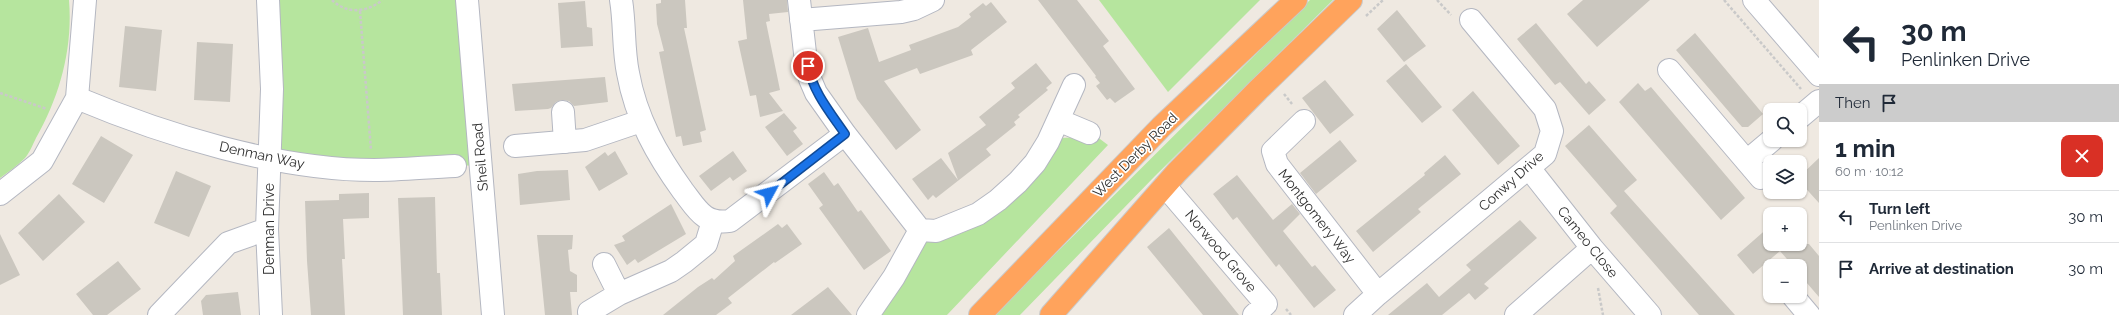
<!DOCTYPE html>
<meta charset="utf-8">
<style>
:root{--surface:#fff;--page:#f6f6f7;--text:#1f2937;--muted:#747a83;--line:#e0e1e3}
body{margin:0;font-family:Raleway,sans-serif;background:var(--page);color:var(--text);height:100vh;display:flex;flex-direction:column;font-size:15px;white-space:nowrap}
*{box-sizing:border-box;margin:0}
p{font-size:13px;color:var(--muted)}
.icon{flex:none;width:22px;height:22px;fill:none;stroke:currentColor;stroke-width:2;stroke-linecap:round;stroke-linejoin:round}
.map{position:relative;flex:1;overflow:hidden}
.details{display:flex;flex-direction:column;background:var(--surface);width:300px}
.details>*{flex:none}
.guide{background:#fff;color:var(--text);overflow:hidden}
.controls{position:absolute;left:1763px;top:103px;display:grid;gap:8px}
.controls a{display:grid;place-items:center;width:44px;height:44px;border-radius:8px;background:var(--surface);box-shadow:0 1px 3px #0004;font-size:20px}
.pin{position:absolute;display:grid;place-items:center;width:34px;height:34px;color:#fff;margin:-17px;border:2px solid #fff;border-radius:50%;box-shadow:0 1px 4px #0007}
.me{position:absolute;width:44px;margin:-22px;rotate:52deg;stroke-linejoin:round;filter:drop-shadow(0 0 3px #0008)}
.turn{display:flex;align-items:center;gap:14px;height:84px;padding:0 16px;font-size:18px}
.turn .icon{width:52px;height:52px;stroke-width:2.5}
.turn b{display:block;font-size:28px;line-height:34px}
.then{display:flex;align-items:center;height:38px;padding:0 16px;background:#0003;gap:8px;font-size:15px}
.round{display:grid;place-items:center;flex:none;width:42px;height:42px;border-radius:8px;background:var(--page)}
.overview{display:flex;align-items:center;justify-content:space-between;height:68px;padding:0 16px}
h1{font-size:24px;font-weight:700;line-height:30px}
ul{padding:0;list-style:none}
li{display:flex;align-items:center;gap:12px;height:52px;padding:0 16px;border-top:1px solid var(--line)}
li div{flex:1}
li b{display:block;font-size:15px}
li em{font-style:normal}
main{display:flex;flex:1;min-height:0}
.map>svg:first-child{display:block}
.green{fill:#b6e59e}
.building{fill:#cbc7bf}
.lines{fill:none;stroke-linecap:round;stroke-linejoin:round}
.street-casing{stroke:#b4b7c1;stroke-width:24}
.secondary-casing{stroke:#b4b7c1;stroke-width:24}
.highway-casing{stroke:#c9c9c9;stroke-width:24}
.path{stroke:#c9c9c9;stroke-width:2.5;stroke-dasharray:3 2;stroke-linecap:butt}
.street{stroke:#fff;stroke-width:22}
.secondary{stroke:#fff;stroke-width:22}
.highway{stroke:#ffa35c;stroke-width:22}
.route-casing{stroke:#114b97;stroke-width:10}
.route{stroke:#1a73e8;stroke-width:7}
.labels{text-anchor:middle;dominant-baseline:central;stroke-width:3.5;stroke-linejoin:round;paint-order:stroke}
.street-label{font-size:14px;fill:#2e2e2e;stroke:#fff}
</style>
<main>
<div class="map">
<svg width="1819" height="315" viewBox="0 0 1819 315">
<rect width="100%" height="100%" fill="#efe9e1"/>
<path class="green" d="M 0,0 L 69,0 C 73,48 60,96 36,138 C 33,144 29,154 24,159 C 17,166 8,172 0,178 Z
M 268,0 L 467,0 L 481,166 L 270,158 Z
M 1099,0 L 1260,0 L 1168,92 Z
M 1310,0 L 1333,0 L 1155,176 L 1020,315 L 994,315 Z
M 1096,136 L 1108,145 L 947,315 L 879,315 L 926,242 L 1062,138 Z"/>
<path class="building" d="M 661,0 L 685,0 L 687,28 L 684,28 L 706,130 L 700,132 L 702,142 L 683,146 L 681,136 L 676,137 L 659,52 L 664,51 L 657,24 L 656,4 L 661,3 Z
M 743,0 L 787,0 L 788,12 L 769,14 L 770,21 L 766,22 L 780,90 L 769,93 L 783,111 L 760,117 L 756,95 L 750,96 L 738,41 L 747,39 Z
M 1038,0 L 1077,0 L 1109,41 L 1103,46 L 1135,89 L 1115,103 L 1110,98 L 1107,100 L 1096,86 L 1100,83 L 1095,77 L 1096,76 Z
M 1583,0 L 1650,0 L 1597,47 L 1567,14 Z
M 585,1 L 587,27 L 592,28 L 593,46 L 561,48 L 558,3 Z
M 991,2 L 1007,22 L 971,50 L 973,55 L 920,74 L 917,68 L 884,81 L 921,130 L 896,150 L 857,99 L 838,37 L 868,28 L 879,62 L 911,50 L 909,45 L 958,27 L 971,17 L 969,14 L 983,3 L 986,6 Z
M 1397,10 L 1426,46 L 1404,62 L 1377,29 Z
M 1536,23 L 1586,84 L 1589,81 L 1606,100 L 1589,115 L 1560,82 L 1555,85 L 1517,39 Z
M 125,26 L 162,30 L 156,91 L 119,87 Z
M 1695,33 L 1763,114 L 1748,127 L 1742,127 L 1676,50 Z
M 197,42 L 233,44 L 230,102 L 194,100 Z
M 1036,63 L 1052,83 L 1046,88 L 1048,90 L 1018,115 L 1020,117 L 1014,122 L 1016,125 L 986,149 L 991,155 L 936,198 L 933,195 L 928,200 L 912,179 L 941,158 L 958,180 L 948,153 L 986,125 L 979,117 L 1015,88 L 1011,83 Z
M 1406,64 L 1442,107 L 1422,123 L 1386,81 Z
M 605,77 L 608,102 L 574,106 L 569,101 L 562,100 L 556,102 L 551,108 L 548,109 L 515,111 L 512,84 Z
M 1325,80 L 1354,115 L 1330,134 L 1302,98 Z
M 1638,83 L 1645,91 L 1651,87 L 1745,198 L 1721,220 L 1619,102 Z
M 1473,91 L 1520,146 L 1498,165 L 1452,110 Z
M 784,113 L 797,128 L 793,131 L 803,144 L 787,156 L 765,127 Z
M 1589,125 L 1637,180 L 1624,191 L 1735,315 L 1699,315 L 1610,213 L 1617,206 L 1565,146 Z
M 101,136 L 133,155 L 104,203 L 72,184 Z
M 1340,140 L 1357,161 L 1316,194 L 1300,173 Z
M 615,151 L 628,174 L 599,191 L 585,167 L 605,152 L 608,156 Z
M 733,151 L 747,171 L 733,181 L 730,177 L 711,191 L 699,176 Z
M 1445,155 L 1461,174 L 1418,209 L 1421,212 L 1373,252 L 1356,231 L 1425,175 L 1424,173 Z
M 1819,158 L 1819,203 L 1800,182 L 1800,176 Z
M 568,170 L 570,200 L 520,205 L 518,174 L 537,171 Z
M 176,171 L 211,186 L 189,237 L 154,223 Z
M 824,172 L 834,186 L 838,183 L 858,212 L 861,210 L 891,251 L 864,270 L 819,208 L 823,205 L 808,184 Z
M 1237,175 L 1273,220 L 1292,204 L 1300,214 L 1283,231 L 1312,267 L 1315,265 L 1336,290 L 1314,308 L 1279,264 L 1276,267 L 1237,217 L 1233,220 L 1213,194 Z
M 369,193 L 369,218 L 343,219 L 345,259 L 342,259 L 345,315 L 311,315 L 307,261 L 305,201 L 339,200 L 339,194 Z
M 59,194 L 85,222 L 43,261 L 18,233 Z
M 435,197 L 437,273 L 440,273 L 442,315 L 403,315 L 398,198 Z
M 671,204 L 686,234 L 638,263 L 635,259 L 627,265 L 614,245 L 625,241 L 622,236 Z
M 1520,220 L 1537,238 L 1484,284 L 1489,288 L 1475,300 L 1469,293 L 1442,315 L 1388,315 L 1427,283 L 1439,297 L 1471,270 L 1466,265 Z
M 778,224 L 782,228 L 787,224 L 802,244 L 775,263 L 774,262 L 728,298 L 732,303 L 716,315 L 663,315 L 698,287 L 712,278 L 714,280 L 735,261 L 733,256 Z
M 1770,226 L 1770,244 L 1809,244 L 1819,256 L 1819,297 L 1800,275 L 1800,266 L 1793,266 L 1780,251 L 1753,274 L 1737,255 Z
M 1169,228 L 1239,315 L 1203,315 L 1147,247 Z
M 0,234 L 20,275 L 0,285 Z
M 537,235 L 573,235 L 572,249 L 568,250 L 570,271 L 577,275 L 577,292 L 570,292 L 572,315 L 545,315 Z
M 118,261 L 141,289 L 107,315 L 93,315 L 76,294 Z
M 828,287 L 852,315 L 791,315 Z
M 238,292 L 241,315 L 203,315 L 201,301 L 206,295 Z"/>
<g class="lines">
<g class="street-casing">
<path id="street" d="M 268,0 L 272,89 L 267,229 L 271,315
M 621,0 C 625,24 623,49 628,73 C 636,118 657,155 683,191 C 697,209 704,225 730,221 L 845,134
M 799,0 L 805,53 L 810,79 L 816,93 L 845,134 L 920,230 L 894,277 L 868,315
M 801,20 L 901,12 L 914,9 L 933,0
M 1669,70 L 1761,178
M 77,98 C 165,135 278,170 374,170 C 401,170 428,167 455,166
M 563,112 L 565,142
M 1800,117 L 1819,101
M 1058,120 L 1089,133
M 1304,121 L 1273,151 L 1277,164 L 1378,294
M 515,146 L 585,140 L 641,121
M 1747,161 L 1772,140
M 1529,168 L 1592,248 L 1650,315
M 1165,186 L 1266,304 L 1254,315
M 0,194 L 42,161 L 77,98 L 85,0
M 920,230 L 936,231 L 978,214 L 998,200 L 1018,182 L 1035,163 L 1048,142 L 1074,85
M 604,264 L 619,294
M 1793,296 L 1809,315
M 589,312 L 619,294 L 671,271 L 684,262 L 706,244 L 713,221
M 159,315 L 228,243 L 267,229
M 1355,315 L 1378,294 L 1545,154 L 1552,131 L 1545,109 L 1471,20
M 1516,315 L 1592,248"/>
</g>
<g class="secondary-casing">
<path id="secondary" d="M 467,0 L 493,315
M 1754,0 L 1819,75"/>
</g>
<g class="highway-casing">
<path id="highway" d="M 980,315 L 1162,126 L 1296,0
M 1051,315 L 1177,172 L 1258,90 L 1351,0"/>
</g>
<path class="path" d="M 332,0 C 346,14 367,13 382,0
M 1437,0 L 1451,15
M 1724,0 L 1801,89
M 360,11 L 371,150
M 1366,16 L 1383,0
M 0,93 L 47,109
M 1284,94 L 1292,104
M 1598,288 L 1603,315
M 1286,309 L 1291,315"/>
<use href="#street" class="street"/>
<use href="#secondary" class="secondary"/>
<use href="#highway" class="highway"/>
</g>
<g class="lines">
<g class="route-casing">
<path id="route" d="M 769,193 L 845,134 C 830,112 813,92 808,66"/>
</g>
<use href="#route" class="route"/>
</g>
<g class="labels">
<g class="street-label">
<text transform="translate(262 155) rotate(12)">Denman Way</text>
<text transform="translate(1135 155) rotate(-45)">West Derby Road</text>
<text transform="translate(480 157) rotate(-95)">Sheil Road</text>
<text transform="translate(1511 181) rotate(-42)">Conwy Drive</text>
<text transform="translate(1317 216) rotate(52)">Montgomery Way</text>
<text transform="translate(269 229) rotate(-90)">Denman Drive</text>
<text transform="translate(1588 242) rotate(51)">Cameo Close</text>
<text transform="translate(1221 251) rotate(50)">Norwood Grove</text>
</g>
</g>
</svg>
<div class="controls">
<a><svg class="icon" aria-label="search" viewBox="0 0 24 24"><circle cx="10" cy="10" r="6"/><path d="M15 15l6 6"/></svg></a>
<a><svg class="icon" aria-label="layers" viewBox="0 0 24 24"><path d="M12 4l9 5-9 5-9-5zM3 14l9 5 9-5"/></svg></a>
<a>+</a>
<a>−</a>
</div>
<div class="pin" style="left:808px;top:66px;background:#d93025"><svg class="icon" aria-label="arrive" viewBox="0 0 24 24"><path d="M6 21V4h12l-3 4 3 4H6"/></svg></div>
<svg class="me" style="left:769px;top:193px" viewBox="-20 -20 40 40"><path d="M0-17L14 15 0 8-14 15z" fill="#1a73e8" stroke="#fff" stroke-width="4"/></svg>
</div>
<section class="details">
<div class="guide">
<div class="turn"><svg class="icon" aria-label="left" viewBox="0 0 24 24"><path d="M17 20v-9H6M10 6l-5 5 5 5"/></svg><div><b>30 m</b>Penlinken Drive</div></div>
<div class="then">Then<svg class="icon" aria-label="arrive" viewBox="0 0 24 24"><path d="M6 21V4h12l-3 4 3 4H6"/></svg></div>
</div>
<div class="overview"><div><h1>1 min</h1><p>60 m · 10:12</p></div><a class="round" style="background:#d93025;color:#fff"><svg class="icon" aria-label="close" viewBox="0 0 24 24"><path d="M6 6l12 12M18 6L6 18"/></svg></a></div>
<ul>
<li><svg class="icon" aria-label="left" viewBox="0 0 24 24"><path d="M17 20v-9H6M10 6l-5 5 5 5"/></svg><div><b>Turn left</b><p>Penlinken Drive</p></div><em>30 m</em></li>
<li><svg class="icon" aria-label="arrive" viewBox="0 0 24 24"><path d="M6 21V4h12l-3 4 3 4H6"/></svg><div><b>Arrive at destination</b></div><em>30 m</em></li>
</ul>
</section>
</main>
